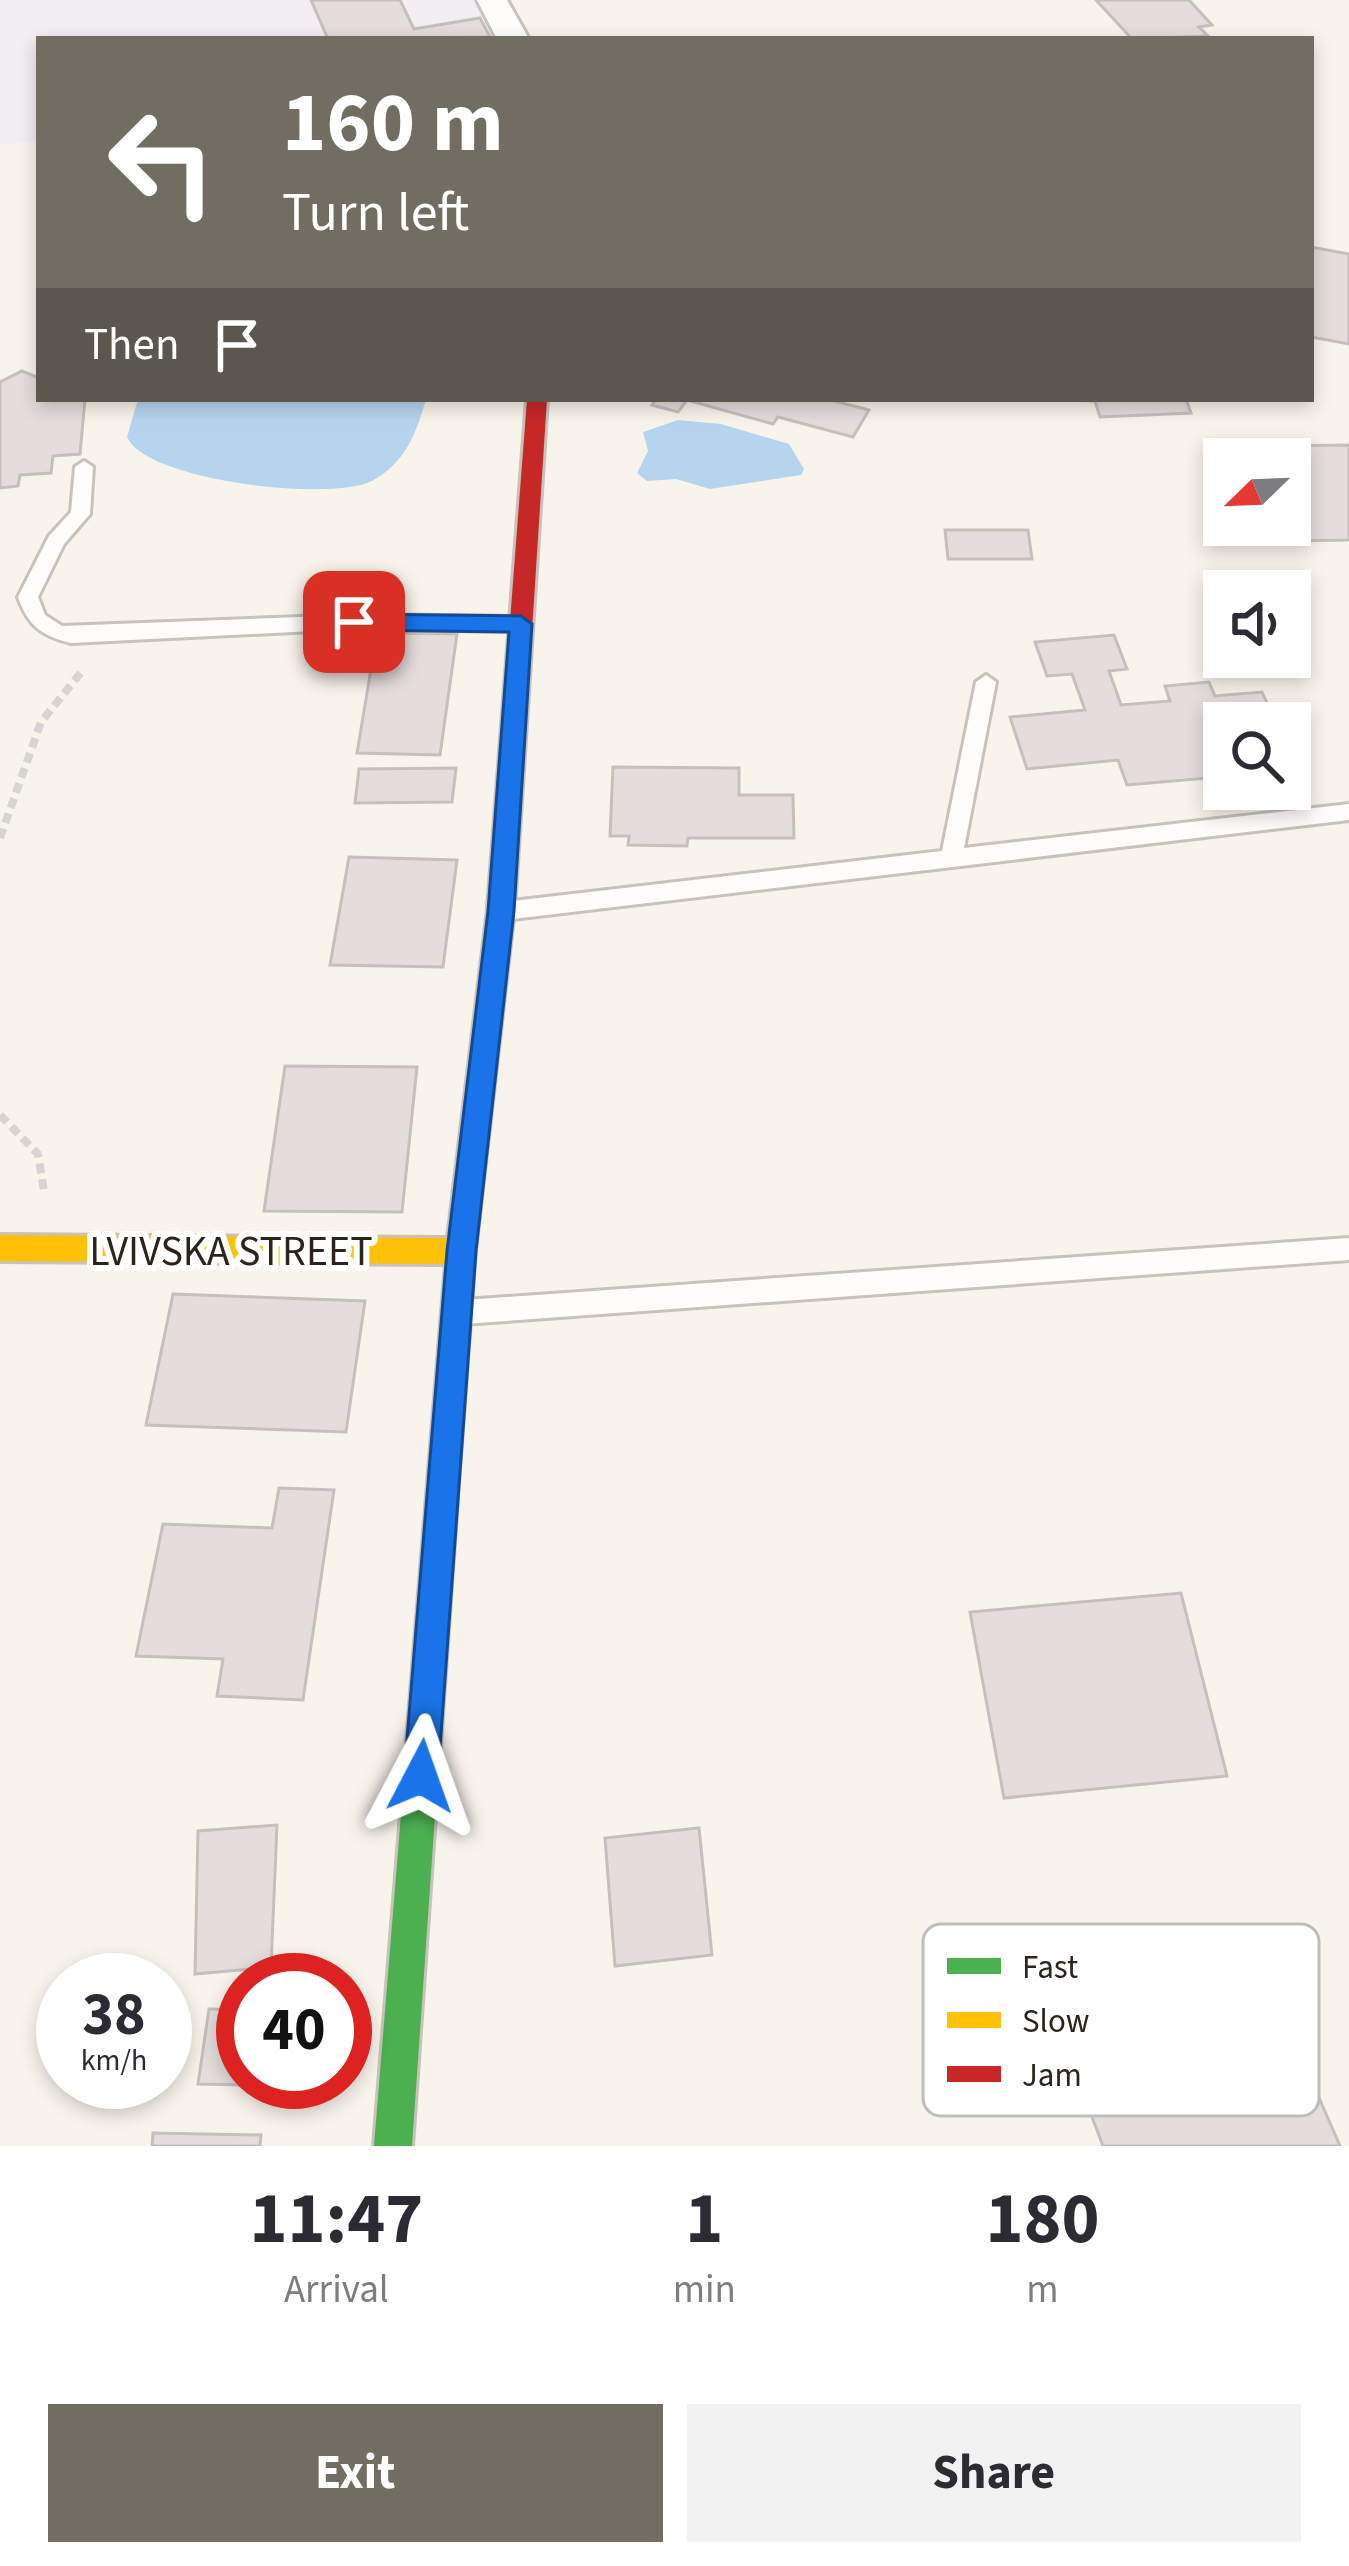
<!DOCTYPE html>
<style>
:root{--surface:#fff;--page:#f2f2f3;--text:#2b2b33;--muted:#7c7c81;--accent:#726d63}
body{margin:0;font-family:"Source Sans 3",sans-serif;background:var(--page);color:var(--text);height:100vh;display:flex;flex-direction:column;font-size:45px;white-space:nowrap}
*{box-sizing:border-box;margin:0}
p{font-size:39px;color:var(--muted)}
.icon{flex:none;width:66px;height:66px;fill:none;stroke:currentColor;stroke-width:2;stroke-linecap:round;stroke-linejoin:round}
.map{position:relative;height:2146px;overflow:hidden}
.panel{display:flex;flex-direction:column;background:var(--surface);flex:1}
.panel>*{flex:none}
.guide{position:absolute;left:36px;top:36px;width:1278px;height:366px;border-radius:0px;box-shadow:0 6px 18px #0003;background:#726d63;color:#fff;overflow:hidden}
.needle{width:78px;rotate:247deg}
.buttons{position:absolute;left:1203px;top:438px;display:grid;gap:24px}
.buttons a{display:grid;place-items:center;width:108px;height:108px;border-radius:0px;background:var(--surface);box-shadow:0 6px 18px #0003;font-size:60px}
.speed{position:absolute;left:36px;top:1953px;display:flex;gap:24px;font-size:60px;font-weight:700;text-align:center}
.speed>*{display:grid;place-content:center;width:156px;height:156px;border-radius:50%;background:var(--surface);box-shadow:0 6px 18px #0003;line-height:1}
.speed small{font-size:30px;font-weight:400}
.speed .limit{border:18px solid #d22;background:#fff;color:#111}
.pin{position:absolute;display:grid;place-items:center;width:102px;height:102px;color:#fff;margin:-51px;border-radius:24px;box-shadow:0 6px 18px #0006}
.me{position:absolute;width:132px;margin:-66px;rotate:4deg;stroke-linejoin:round;filter:drop-shadow(0 0 9px #0008)}
.turn{display:flex;align-items:center;gap:42px;height:252px;padding:0 48px;font-size:54px}
.turn .icon{width:156px;height:156px;stroke-width:2.5}
.turn b{display:block;font-size:84px;line-height:102px}
.then{display:flex;align-items:center;height:114px;padding:0 48px;background:#0003;gap:24px;font-size:45px}
.eta{display:flex;justify-content:space-evenly;align-items:center;height:204px;text-align:center}
.eta b{font-size:72px;font-weight:700;line-height:84px}
.action{display:flex;gap:24px;margin-top:auto;padding:24px 48px}
.action a{flex:1;height:138px;border-radius:0px;background:var(--accent);color:#fff;font-size:48px;font-weight:700;line-height:138px;text-align:center}
.action a+a{background:var(--page);color:var(--text)}
.map>svg:first-child{display:block}
.education{fill:#f2eef4}
.water{fill:#b7d4ee}
.building{fill:#e4dddc;stroke:#c6bfbe;stroke-width:3}
.lines{fill:none;stroke-linecap:round;stroke-linejoin:round}
.lane-casing{stroke:#c8c2ba;stroke-width:6}
.street-casing{stroke:#c8c2ba;stroke-width:6}
.fast-casing{stroke:#c8c2ba;stroke-width:6}
.slow-casing{stroke:#c8c2ba;stroke-width:6}
.jam-casing{stroke:#c8c2ba;stroke-width:6}
.path{stroke:#d7d5d3;stroke-width:8;stroke-dasharray:10 6;stroke-linecap:butt}
.lane{fill:#fefdfc;fill-rule:evenodd}
.street{fill:#fefdfc;fill-rule:evenodd}
.fast{fill:#4caf50;fill-rule:evenodd}
.slow{fill:#ffc107;fill-rule:evenodd}
.jam{fill:#c62828;fill-rule:evenodd}
.route{fill:#1a73e8;stroke:#114b97;stroke-width:3}
.labels{text-anchor:middle;dominant-baseline:central;stroke-width:12;stroke-linejoin:round;paint-order:stroke}
.street-label{font-size:42px;fill:#2a241a;stroke:#fff}
.key{fill:#fff;stroke:#bfbdba;stroke-width:3}
.key-label{font-size:33px;fill:#2a241a}
</style>
<div class="map">
<svg width="1349" height="2146" viewBox="0 0 1349 2146">
<rect width="100%" height="100%" fill="#f9f4eb"/>
<path class="education" d="M 0,0 L 475,0 L 496,39 L 39,39 L 39,141 L 0,145 Z"/>
<path class="water" d="M 138,399 L 426,399 C 416,434 406,462 372,481 C 331,502 146,481 127,437 Z
M 678,420 L 721,424 L 789,444 L 804,469 L 801,475 L 710,489 L 676,479 L 647,481 L 637,473 L 648,451 L 643,432 Z"/>
<path class="building" d="M 311,0 L 400,0 L 414,29 L 480,18 L 490,37 L 328,39 Z
M 1096,0 L 1189,0 L 1212,25 L 1199,27 L 1208,36 L 1132,39 Z
M 1311,247 L 1349,254 L 1349,344 L 1311,337 Z
M 22,371 L 39,378 L 39,399 L 85,399 L 80,454 L 53,456 L 51,473 L 20,475 L 18,486 L 0,488 L 0,382 Z
M 656,399 L 827,399 L 869,410 L 853,437 L 778,417 L 773,424 L 687,400 L 678,412 L 652,405 Z
M 1032,399 L 1186,399 L 1191,413 L 1100,417 L 1095,401 Z
M 1349,445 L 1349,540 L 1294,541 L 1288,525 L 1290,459 L 1267,459 L 1263,446 Z
M 945,530 L 1028,530 L 1032,559 L 948,559 Z
M 377,633 L 457,634 L 440,755 L 357,753 Z
M 1114,635 L 1127,669 L 1109,671 L 1121,705 L 1170,701 L 1165,686 L 1209,682 L 1215,696 L 1262,692 L 1276,723 L 1224,723 L 1224,770 L 1207,771 L 1209,778 L 1127,785 L 1118,760 L 1027,769 L 1010,717 L 1085,710 L 1072,674 L 1047,676 L 1035,642 Z
M 613,767 L 739,768 L 739,795 L 793,795 L 794,838 L 688,838 L 687,846 L 628,845 L 629,836 L 610,836 Z
M 456,768 L 452,802 L 355,803 L 359,769 Z
M 349,857 L 457,860 L 443,967 L 330,965 Z
M 285,1066 L 417,1067 L 402,1212 L 264,1211 Z
M 173,1294 L 365,1301 L 346,1432 L 146,1425 Z
M 279,1488 L 334,1490 L 303,1700 L 217,1696 L 223,1659 L 136,1656 L 163,1524 L 272,1528 Z
M 1181,1593 L 1227,1776 L 1004,1798 L 970,1612 Z
M 277,1825 L 271,1967 L 195,1974 L 198,1831 Z
M 699,1828 L 712,1955 L 615,1966 L 605,1838 Z
M 1271,1987 L 1340,2146 L 1103,2146 L 1070,2059 Z
M 209,2009 L 243,2010 L 243,2082 L 294,2086 L 198,2084 Z
M 153,2133 L 261,2135 L 260,2146 L 152,2146 Z"/>
<g class="lines">
<g class="lane-casing">
<path id="lane" d="M 84,461 L 93,467 L 90,514 L 64,544 L 38,597 L 45,615 L 62,626 L 354,615 L 521,617 L 531,624 L 521,631 L 354,629 L 71,643 C 42,636 28,626 18,597 L 49,536 L 71,512 L 75,467 Z
M 986,675 L 996,682 L 964,848 L 1349,804 L 1349,820 L 503,920 L 492,911 L 503,902 L 942,851 L 976,682 Z
M 1349,1238 L 1349,1260 L 464,1324 L 455,1320 L 451,1312 L 455,1304 L 464,1300 Z"/>
</g>
<g class="street-casing">
<path id="street" d="M 477,0 L 507,0 L 529,39 L 497,39 Z"/>
</g>
<g class="fast-casing">
<path id="fast" d="M 444,1456 L 455,1460 L 459,1471 L 412,2146 L 374,2146 L 429,1471 L 433,1460 Z"/>
</g>
<g class="slow-casing">
<path id="slow" d="M 501,899 L 514,909 L 475,1251 L 459,1471 L 455,1482 L 444,1486 L 433,1482 L 429,1471 L 446,1264 L 0,1261 L 0,1235 L 448,1238 L 488,909 Z"/>
</g>
<g class="jam-casing">
<path id="jam" d="M 527,399 L 547,399 L 514,909 L 501,919 L 488,909 Z"/>
</g>
<path class="path" d="M 0,838 L 41,722 L 83,670
M 0,1115 L 38,1154 L 44,1191"/>
<use href="#lane" class="lane"/>
<use href="#street" class="street"/>
<use href="#fast" class="fast"/>
<use href="#slow" class="slow"/>
<use href="#jam" class="jam"/>
</g>
<path class="route" d="M 354,614 L 521,616 L 532,624 L 514,911 L 476,1251 L 438,1776 L 433,1788 L 421,1793 L 409,1788 L 404,1776 L 447,1251 L 488,911 L 509,632 L 354,630 L 343,622 Z"/>
<g class="labels">
<g class="street-label">
<text x="231" y="1252">LVIVSKA STREET</text>
</g>
</g>
<rect x="923" y="1924" width="396" height="192" rx="18" class="key"/>
<rect x="947" y="1958" width="54" height="16" fill="#4caf50"/>
<rect x="947" y="2012" width="54" height="16" fill="#ffc107"/>
<rect x="947" y="2066" width="54" height="16" fill="#c62828"/>
<g class="key-label">
<text x="1022" y="1978">Fast</text>
<text x="1022" y="2032">Slow</text>
<text x="1022" y="2086">Jam</text>
</g>
</svg>
<div class="buttons">
<a><svg class="needle" viewBox="-14 -14 28 28"><path d="M0-13l5 13h-10z" fill="#e53935"/><path d="M0 13l5-13h-10z" fill="#7c7c81"/></svg></a>
<a><svg class="icon" aria-label="sound" viewBox="0 0 24 24"><path d="M4 9h4l5-4v14l-5-4H4zM17 9q2 3 0 6"/></svg></a>
<a><svg class="icon" aria-label="search" viewBox="0 0 24 24"><circle cx="10" cy="10" r="6"/><path d="M15 15l6 6"/></svg></a>
</div>
<div class="speed"><div>38<small>km/h</small></div><div class="limit">40</div></div>
<div class="pin" style="left:354px;top:622px;background:#d93025"><svg class="icon" aria-label="arrive" viewBox="0 0 24 24"><path d="M6 21V4h12l-3 4 3 4H6"/></svg></div>
<svg class="me" style="left:421px;top:1776px" viewBox="-20 -20 40 40"><path d="M0-17L14 15 0 8-14 15z" fill="#1a73e8" stroke="#fff" stroke-width="4"/></svg>
<div class="guide">
<div class="turn"><svg class="icon" aria-label="left" viewBox="0 0 24 24"><path d="M17 20v-9H6M10 6l-5 5 5 5"/></svg><div><b>160 m</b>Turn left</div></div>
<div class="then">Then<svg class="icon" aria-label="arrive" viewBox="0 0 24 24"><path d="M6 21V4h12l-3 4 3 4H6"/></svg></div>
</div>
</div>
<section class="panel">
<div class="eta">
<div><b>11:47</b><p>Arrival</p></div>
<div><b>1</b><p>min</p></div>
<div><b>180</b><p>m</p></div>
</div>
<div class="action"><a>Exit</a><a>Share</a></div>
</section>
